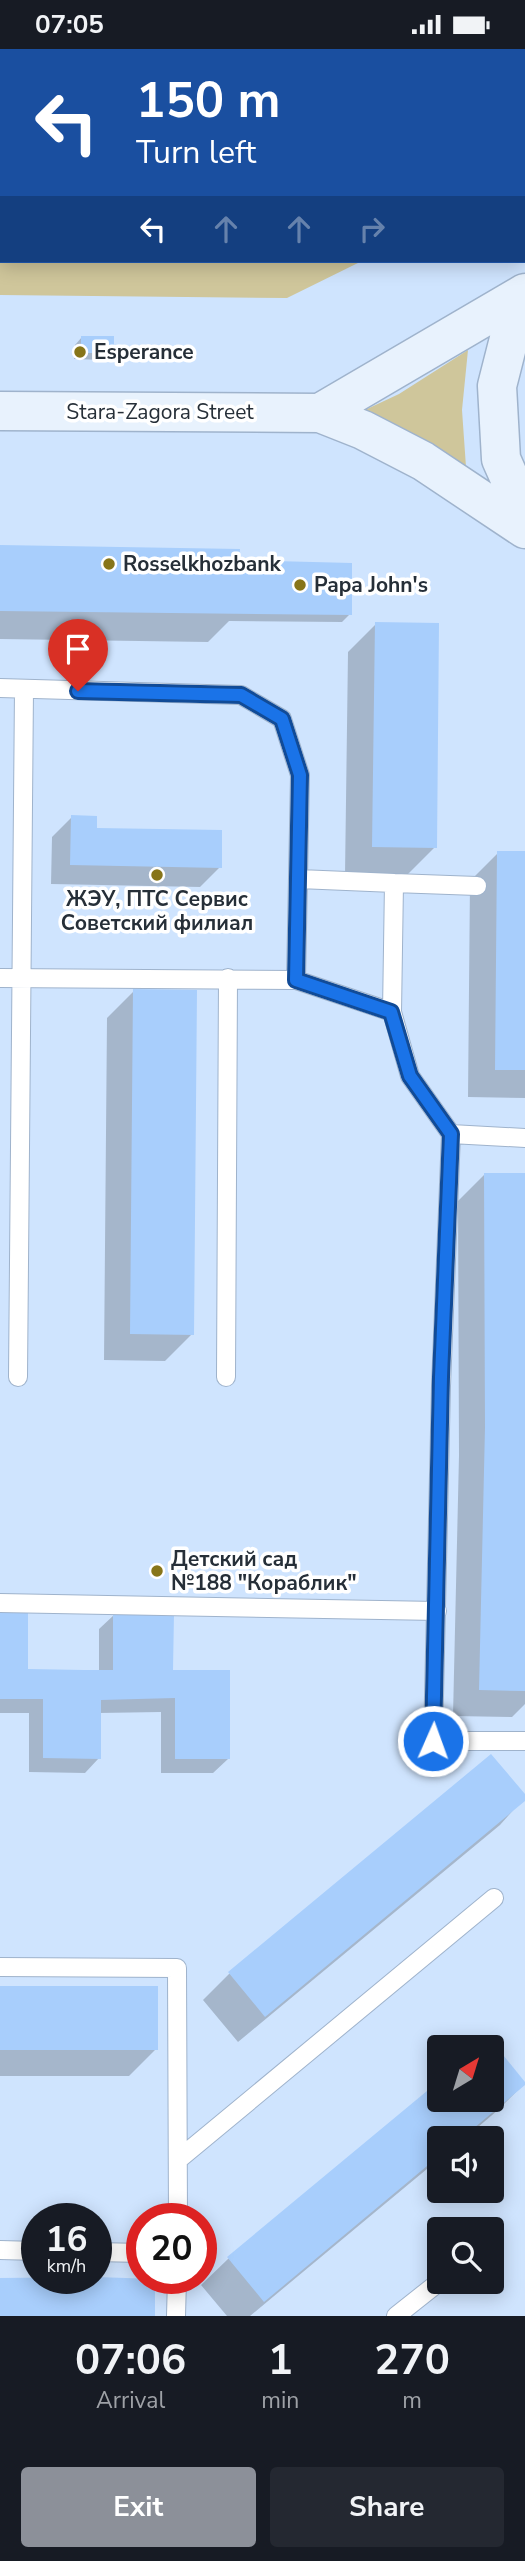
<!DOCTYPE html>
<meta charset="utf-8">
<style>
:root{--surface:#171b24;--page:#242831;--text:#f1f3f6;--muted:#9ea1a6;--accent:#8c9099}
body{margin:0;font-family:"Nunito Sans",sans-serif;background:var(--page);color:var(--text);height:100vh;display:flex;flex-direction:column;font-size:26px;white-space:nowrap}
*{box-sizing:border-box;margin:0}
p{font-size:23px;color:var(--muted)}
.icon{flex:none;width:38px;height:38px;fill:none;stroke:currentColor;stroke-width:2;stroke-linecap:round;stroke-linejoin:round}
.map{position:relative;height:2267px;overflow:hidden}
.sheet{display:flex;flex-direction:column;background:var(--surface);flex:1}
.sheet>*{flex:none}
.guide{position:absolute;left:0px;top:0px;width:525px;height:214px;box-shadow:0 4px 18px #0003;background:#1a4fa0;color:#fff;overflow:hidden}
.needle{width:46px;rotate:38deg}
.fabs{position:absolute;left:427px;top:1986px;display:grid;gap:14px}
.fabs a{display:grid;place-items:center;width:77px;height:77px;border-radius:7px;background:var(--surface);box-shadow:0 4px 18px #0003;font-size:35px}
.speed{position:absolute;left:21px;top:2154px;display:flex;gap:14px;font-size:35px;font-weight:700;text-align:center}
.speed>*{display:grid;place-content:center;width:91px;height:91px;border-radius:50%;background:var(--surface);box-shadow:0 4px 18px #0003;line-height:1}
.speed small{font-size:18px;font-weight:400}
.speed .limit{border:10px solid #d22;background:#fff;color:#111}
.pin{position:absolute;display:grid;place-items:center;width:60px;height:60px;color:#fff;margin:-72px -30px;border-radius:50% 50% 50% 0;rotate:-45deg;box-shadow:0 0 7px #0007}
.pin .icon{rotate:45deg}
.me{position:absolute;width:77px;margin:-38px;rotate:2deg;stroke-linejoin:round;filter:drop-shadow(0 0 5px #0008)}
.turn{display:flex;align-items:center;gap:24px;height:147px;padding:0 21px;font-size:32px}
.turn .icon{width:91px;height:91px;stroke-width:2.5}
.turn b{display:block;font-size:49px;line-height:60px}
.lanes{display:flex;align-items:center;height:66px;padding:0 21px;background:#0003;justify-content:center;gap:35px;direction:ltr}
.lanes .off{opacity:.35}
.eta{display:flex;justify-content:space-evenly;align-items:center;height:119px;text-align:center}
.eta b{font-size:42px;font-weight:700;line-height:49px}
.action{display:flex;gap:14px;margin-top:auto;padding:14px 21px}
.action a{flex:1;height:80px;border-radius:7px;background:var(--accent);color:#fff;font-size:28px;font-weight:700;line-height:80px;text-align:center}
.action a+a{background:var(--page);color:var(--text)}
.status{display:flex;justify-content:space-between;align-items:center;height:49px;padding:0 35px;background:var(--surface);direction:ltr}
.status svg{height:19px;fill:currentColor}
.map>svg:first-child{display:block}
.green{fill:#cfc69b}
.shadow{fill:#0003}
.building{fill:#a8cefc}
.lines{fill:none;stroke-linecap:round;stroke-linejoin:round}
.lane-casing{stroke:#9fb3cc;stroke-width:20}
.secondary-casing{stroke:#9fb3cc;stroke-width:41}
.lane{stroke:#fff;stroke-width:18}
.secondary{stroke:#e8f2fd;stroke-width:38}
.route-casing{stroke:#114b97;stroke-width:18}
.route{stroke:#1a73e8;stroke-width:12}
.poi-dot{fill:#877519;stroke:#fff;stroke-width:2.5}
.labels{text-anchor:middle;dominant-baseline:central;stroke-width:7;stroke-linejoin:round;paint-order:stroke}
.poi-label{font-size:21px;font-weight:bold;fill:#262f38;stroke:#fff;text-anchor:start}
.street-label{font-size:21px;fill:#262f38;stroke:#fff}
</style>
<div class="status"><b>07:05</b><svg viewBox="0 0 49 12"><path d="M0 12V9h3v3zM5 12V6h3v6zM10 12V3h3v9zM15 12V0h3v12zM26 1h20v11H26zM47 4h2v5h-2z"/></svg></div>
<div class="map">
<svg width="525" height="2267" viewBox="0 0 525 2267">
<rect width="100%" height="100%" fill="#cfe4fe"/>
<path class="green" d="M 0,0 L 525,0 L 525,130 L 523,131 L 523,2 L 2,2 L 2,212 L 362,212 L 287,249 L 0,246 Z
M 468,301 L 462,361 L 466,418 L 352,367 L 399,345 Z"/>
<path class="shadow" d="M 82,288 L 112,303 L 105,311 L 74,310 L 75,296 Z
M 0,498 L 238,512 L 350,565 L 342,573 L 229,572 L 208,593 L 0,590 Z
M 376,575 L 435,798 L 407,826 L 345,826 L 348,603 Z
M 72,768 L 95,781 L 220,818 L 200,838 L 51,835 L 52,788 Z
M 498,804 L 525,804 L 525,1049 L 468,1048 L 470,832 Z
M 134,942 L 192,1285 L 165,1312 L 104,1311 L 107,969 Z
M 485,1125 L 525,1126 L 525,1655 L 512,1668 L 453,1667 L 459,1406 L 458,1152 Z
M 0,1564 L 26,1622 L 99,1622 L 99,1580 L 114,1566 L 172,1623 L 228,1710 L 213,1724 L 161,1724 L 161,1663 L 99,1664 L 99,1709 L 85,1724 L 29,1723 L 29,1664 L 0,1664 Z
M 525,1748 L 500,1776 L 238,1993 L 203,1951 L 229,1925 Z
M 0,1939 L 156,2000 L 129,2027 L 0,2027 Z
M 490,1993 L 524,2035 L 498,2061 L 464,2090 L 439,2090 L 439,2110 L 250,2267 L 227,2267 L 201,2236 L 228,2210 L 439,2035 L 439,2051 L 492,2051 L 492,1998 L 483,1998 Z"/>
<path class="building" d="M 81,287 L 114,287 L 114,304 L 81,304 Z
M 0,496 L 240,500 L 239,511 L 352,514 L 352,566 L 0,562 Z
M 375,573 L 439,574 L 437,799 L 372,798 Z
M 71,766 L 97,767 L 97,779 L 222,781 L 222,819 L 70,816 Z
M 497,802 L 525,802 L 525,1021 L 495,1021 Z
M 133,940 L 197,941 L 194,1286 L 130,1285 Z
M 484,1124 L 525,1124 L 525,1642 L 479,1641 L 485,1378 Z
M 0,1562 L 28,1562 L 28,1620 L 84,1621 L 113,1621 L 113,1564 L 174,1564 L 173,1621 L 230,1621 L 230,1710 L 175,1710 L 175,1649 L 101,1651 L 101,1710 L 43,1709 L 43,1650 L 0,1650 Z
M 491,1705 L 525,1745 L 525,1752 L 265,1968 L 228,1923 Z
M 0,1937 L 158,1937 L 158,2001 L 0,2001 Z
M 490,1990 L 525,2033 L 525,2036 L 461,2090 L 439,2090 L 439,2107 L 264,2253 L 227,2208 L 439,2032 L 439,2051 L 492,2051 L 492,1998 L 480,1998 Z
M 96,2228 L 155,2230 L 155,2267 L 0,2267 L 0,2229 Z"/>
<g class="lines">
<g class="lane-casing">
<path id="lane" d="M 0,639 L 241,646 L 282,670 L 300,726 L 296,931
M 299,830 L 394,834 L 392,963
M 394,834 L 477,837
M 0,929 L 296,931 L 392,963 L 410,1027 L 451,1085 L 525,1089
M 451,1085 L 441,1337 L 433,1692 L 525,1692
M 18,1328 L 24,640
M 226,1328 L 228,929
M 0,1554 L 437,1562
M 0,1918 L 177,1919 L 178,2170
M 179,2110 L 494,1849
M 0,2201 L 37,2202
M 96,2203 L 142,2204
M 176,2267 L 177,2230
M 396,2267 L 439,2233"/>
</g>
<g class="secondary-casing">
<path id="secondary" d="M 525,252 L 512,278 L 497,337 L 501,410 L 525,464
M 0,362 L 320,364 L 363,381 L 423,412 L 525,480
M 320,364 L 525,244"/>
</g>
<use href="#lane" class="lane"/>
<use href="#secondary" class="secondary"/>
</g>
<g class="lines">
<g class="route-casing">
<path id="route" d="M 78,642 L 241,646 L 282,670 L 300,726 L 296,931 L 391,963 L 410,1027 L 451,1085 L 441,1328 L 433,1692"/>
</g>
<use href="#route" class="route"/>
</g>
<g class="poi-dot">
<circle cx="80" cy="303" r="7"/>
<circle cx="109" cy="515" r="7"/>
<circle cx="300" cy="536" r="7"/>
<circle cx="157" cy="826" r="7"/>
<circle cx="157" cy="1522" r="7"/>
</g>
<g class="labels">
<g class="poi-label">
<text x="94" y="303">Esperance</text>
<text x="123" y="515">Rosselkhozbank</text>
<text x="314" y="536">Papa John's</text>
<text x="157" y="850" text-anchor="middle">ЖЭУ, ПТС Сервис<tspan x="157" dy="24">Советский филиал</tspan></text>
<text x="171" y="1510">Детский сад<tspan x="171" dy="24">№188 "Кораблик"</tspan></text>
</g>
<g class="street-label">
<text x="160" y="363">Stara-Zagora Street</text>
</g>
</g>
</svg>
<div class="fabs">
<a><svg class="needle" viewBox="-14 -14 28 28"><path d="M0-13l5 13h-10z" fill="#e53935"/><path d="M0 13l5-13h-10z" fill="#9ea1a6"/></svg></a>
<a><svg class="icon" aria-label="sound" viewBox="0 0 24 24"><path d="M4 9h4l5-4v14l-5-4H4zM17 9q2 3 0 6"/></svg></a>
<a><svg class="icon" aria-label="search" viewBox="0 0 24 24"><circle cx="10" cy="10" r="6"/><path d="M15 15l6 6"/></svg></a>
</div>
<div class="speed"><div>16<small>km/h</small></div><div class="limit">20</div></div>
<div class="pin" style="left:78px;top:642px;background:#d93025"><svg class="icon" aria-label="arrive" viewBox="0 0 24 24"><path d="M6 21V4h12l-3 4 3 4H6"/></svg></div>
<svg class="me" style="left:433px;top:1692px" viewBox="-20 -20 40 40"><circle r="17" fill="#1a73e8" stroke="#fff" stroke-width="3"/><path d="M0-11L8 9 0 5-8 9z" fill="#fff"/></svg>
<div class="guide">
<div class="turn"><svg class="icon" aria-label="left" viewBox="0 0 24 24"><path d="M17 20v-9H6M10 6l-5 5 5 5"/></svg><div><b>150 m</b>Turn left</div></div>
<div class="lanes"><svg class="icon" aria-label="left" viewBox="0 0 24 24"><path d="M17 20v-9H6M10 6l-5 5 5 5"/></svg><svg class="icon off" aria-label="ahead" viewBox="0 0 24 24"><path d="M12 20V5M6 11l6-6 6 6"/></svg><svg class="icon off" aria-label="ahead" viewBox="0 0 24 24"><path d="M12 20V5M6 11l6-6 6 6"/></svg><svg class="icon off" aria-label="right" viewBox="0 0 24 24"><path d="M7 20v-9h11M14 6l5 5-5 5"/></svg></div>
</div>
</div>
<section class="sheet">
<div class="eta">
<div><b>07:06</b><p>Arrival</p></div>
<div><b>1</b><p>min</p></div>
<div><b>270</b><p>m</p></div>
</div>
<div class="action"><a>Exit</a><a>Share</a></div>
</section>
